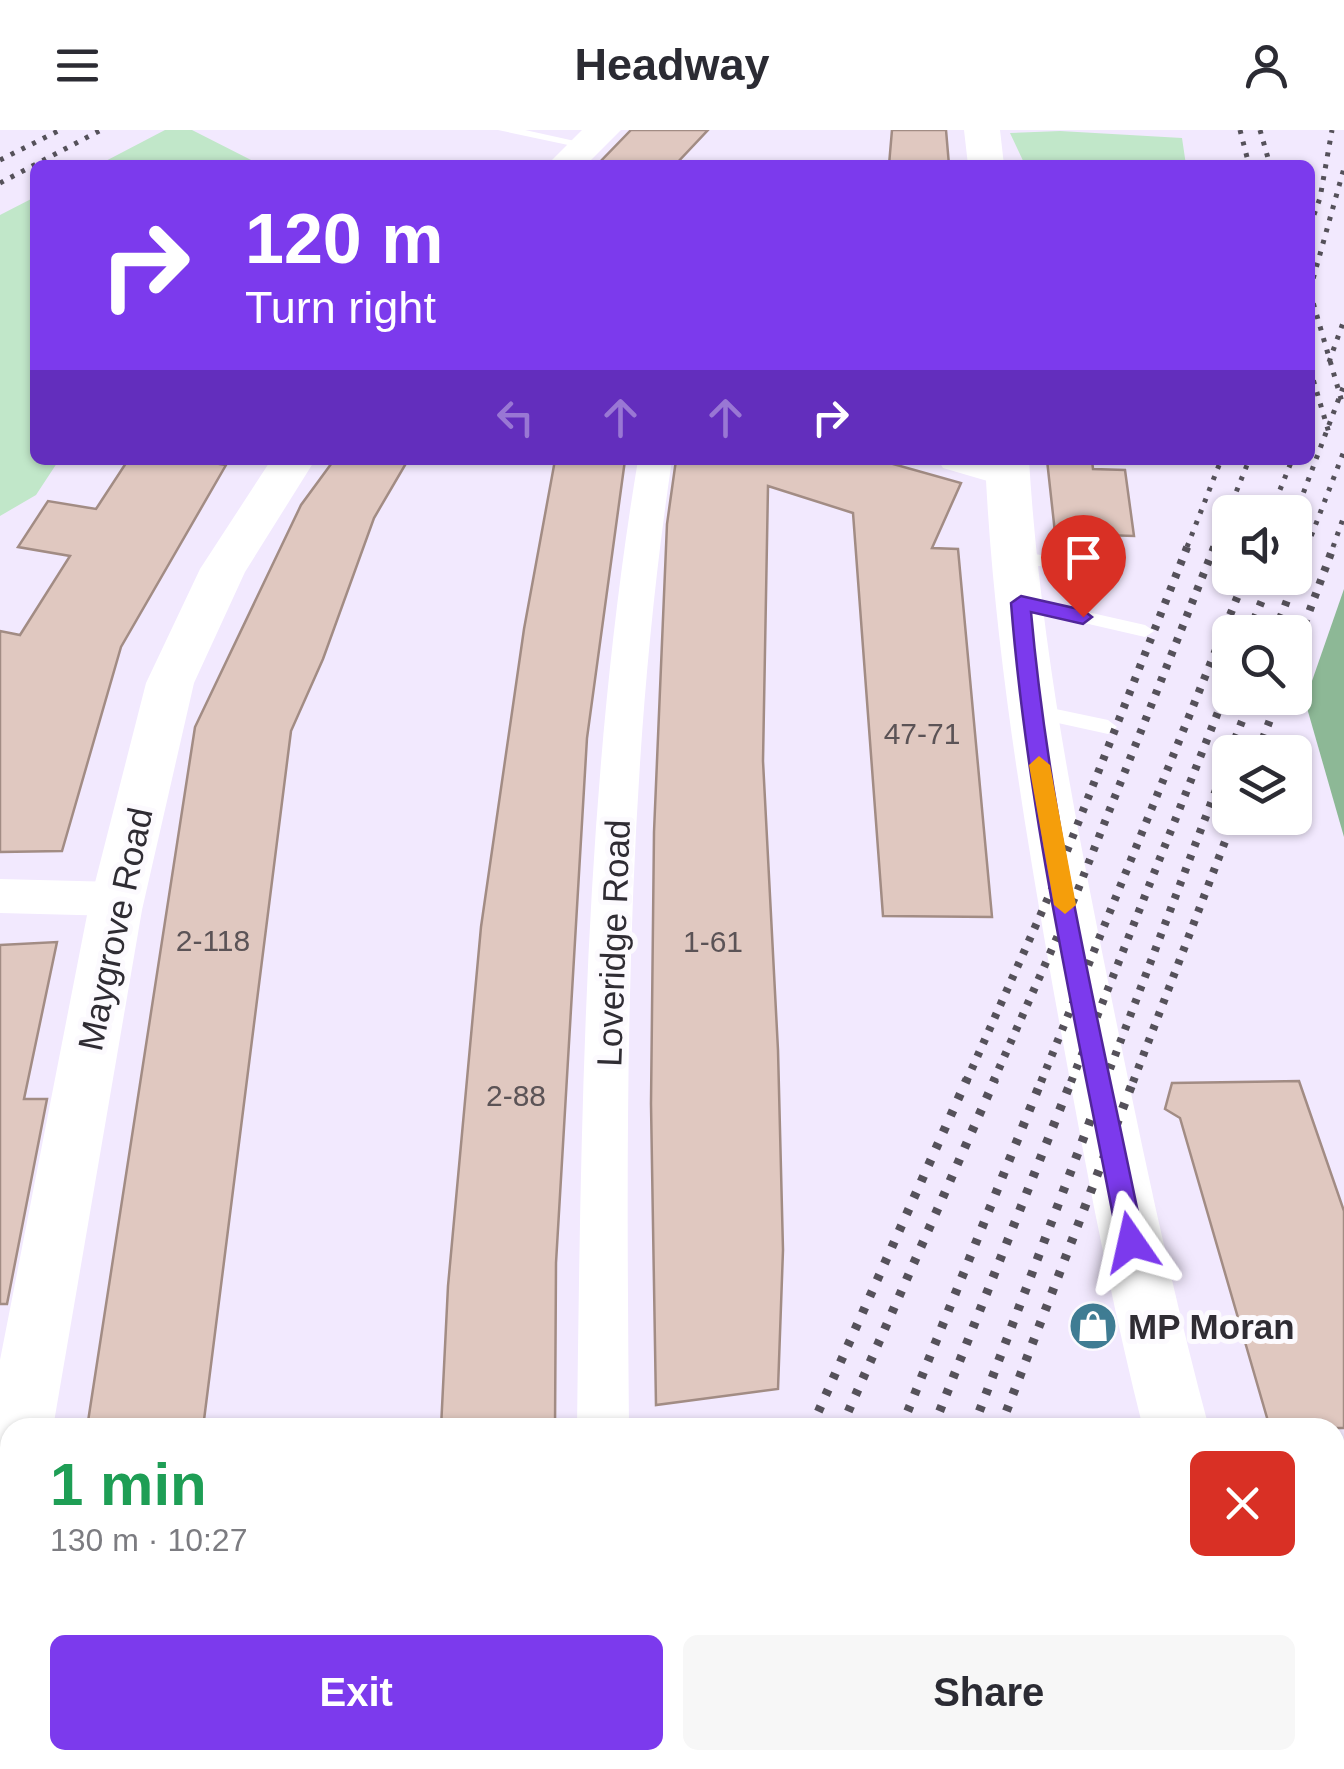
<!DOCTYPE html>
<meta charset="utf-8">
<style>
:root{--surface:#fff;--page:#f7f7f7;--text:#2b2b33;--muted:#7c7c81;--accent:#7c3aed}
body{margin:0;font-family:Arial,sans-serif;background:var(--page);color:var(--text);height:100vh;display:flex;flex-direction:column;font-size:38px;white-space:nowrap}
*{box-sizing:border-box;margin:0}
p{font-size:32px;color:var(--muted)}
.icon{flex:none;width:55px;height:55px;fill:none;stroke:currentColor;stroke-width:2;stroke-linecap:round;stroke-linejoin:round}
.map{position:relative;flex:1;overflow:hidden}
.drawer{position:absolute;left:0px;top:1288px;width:1345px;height:352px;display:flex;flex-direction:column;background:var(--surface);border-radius:30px 30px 0 0;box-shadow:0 2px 8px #0004}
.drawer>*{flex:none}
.top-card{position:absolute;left:30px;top:30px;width:1285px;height:305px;border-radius:15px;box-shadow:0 2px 8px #0004;background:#7c3aed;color:#fff;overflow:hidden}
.fabs{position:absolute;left:1212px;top:365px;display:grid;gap:20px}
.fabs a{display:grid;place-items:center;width:100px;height:100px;border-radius:15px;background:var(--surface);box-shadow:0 2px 8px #0004;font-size:50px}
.pin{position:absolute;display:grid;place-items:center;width:85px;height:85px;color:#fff;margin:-102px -42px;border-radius:50% 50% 50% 0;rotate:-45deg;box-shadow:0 0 10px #0007}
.pin .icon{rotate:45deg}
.me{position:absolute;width:110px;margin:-55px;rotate:349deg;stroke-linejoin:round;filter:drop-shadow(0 0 8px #0008)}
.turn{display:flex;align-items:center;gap:35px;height:210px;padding:0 50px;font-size:45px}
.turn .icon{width:130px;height:130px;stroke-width:2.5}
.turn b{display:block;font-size:70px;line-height:85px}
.lanes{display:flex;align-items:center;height:95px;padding:0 50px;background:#0003;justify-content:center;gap:50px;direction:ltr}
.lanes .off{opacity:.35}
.round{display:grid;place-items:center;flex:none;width:105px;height:105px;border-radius:15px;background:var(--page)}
.headline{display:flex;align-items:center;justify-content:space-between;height:170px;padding:0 50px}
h1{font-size:60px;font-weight:700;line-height:75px;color:#1e9e55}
.button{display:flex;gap:20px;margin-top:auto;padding:20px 50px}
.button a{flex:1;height:115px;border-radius:15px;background:var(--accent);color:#fff;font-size:40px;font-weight:700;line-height:115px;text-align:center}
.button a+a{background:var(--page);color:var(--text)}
header{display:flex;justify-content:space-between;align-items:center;height:130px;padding:0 50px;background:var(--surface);font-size:45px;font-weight:700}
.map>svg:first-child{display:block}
.green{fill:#c1e7c9}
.forest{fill:#8db896}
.building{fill:#e0c8c0;stroke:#a28c84;stroke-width:2.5}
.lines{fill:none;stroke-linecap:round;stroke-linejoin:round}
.lane{fill:#fff;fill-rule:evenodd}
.street{fill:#fff;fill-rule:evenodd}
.secondary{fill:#fff;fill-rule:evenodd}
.rail-far2{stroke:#55515a;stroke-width:5;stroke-dasharray:4 8;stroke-linecap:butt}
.rail-far1{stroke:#55515a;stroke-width:8;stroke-dasharray:5 9;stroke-linecap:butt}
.rail{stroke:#55515a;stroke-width:9;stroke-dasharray:6 12;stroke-linecap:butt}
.route{fill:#7c3aed;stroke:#51269a;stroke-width:2.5}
.slow{fill:#f59e0b}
.labels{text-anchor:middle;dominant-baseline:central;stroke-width:10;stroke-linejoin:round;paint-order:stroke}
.number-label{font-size:30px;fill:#5b5356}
.street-label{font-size:35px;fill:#2f2c33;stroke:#fcfafe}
.poi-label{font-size:35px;font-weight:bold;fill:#2f2c33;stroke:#fcfafe;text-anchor:start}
</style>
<header><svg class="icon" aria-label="menu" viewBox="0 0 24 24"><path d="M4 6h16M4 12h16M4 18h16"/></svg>Headway<svg class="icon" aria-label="person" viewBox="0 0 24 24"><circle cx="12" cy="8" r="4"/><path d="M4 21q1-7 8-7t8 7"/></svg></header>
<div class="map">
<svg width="1344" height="1639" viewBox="0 0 1344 1639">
<rect width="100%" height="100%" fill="#f2e9fe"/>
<path class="green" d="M 165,0 L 192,0 L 255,32 L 254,35 L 98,35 Z
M 1060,1 L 1182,8 L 1186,35 L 1025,35 L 1010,3 Z
M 35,67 L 35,330 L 59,330 L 36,365 L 0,386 L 0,85 Z"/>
<path class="forest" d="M 1344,459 L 1344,707 L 1305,571 Z"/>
<path class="building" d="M 631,0 L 708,0 L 675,35 L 597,35 Z
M 892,0 L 946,0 L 949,35 L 889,35 Z
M 128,330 L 195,330 L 226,335 L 121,517 L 62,721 L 0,722 L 0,501 L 20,505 L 70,426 L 18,417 L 48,371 L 96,379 Z
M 334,330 L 408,330 L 374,388 L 323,529 L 291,601 L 203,1298 L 87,1298 L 195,597 L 301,375 Z
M 555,330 L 625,330 L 587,608 L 556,1133 L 555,1298 L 441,1298 L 448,1156 L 481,797 L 524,499 Z
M 676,330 L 879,330 L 961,353 L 932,418 L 958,419 L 992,787 L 883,786 L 853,383 L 768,356 L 763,631 L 778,920 L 783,1120 L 778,1259 L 656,1275 L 651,974 L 654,702 L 667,394 Z
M 1047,330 L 1092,330 L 1093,339 L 1125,340 L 1134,406 L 1103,405 L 1104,414 L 1056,412 Z
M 57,812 L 24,969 L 47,969 L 7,1174 L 0,1174 L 0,815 Z
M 1299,951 L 1344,1081 L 1344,1298 L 1270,1298 L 1180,988 L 1165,979 L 1172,953 Z"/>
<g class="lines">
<path class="lane" d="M 498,0 L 525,0 L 593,15 L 587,19 Z
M 1015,422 L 1110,433 L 1118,439 L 1110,445 L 1009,432 L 1009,424 Z
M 1021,467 L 1145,495 L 1154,501 L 1145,507 L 1015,477 L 1013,473 Z
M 1032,574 L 1108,590 L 1117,597 L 1108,604 L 1026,586 L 1023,581 L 1026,576 Z"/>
<path class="street" d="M 638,330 L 672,330 C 624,649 626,976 629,1298 L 577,1298 C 581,975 585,648 638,330 Z
M 938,330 L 993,330 L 1020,338 L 1025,346 L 1020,354 L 1008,357 L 943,338 Z
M 0,749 L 117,752 L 132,757 L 138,769 L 132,781 L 117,786 L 0,783 Z
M 574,1630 L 632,1630 L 632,1639 L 574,1639 Z"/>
<path class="secondary" d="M 582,0 L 621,0 L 586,35 L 547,35 Z
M 964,0 L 1000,0 L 1004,35 L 968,35 Z
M 271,330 L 315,330 L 245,442 L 194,553 L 142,780 L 53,1298 L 10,1298 L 10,1430 L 0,1435 L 0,1230 L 88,780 L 146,553 L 200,439 Z
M 985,330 L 1029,330 C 1040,510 1074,685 1110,861 C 1140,1008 1170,1153 1209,1298 L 1143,1298 C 1106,1152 1080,1005 1053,858 C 1022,682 993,508 985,330 Z
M 1228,1630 L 1302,1630 L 1305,1639 L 1231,1639 Z"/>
<path class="rail-far2" d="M 1240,0 L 1249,35
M 1260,0 L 1270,35
M 0,30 L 60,0
M 0,53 L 101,0
M 1310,96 L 1320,68 L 1332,0
M 1310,160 L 1344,38
M 1310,162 L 1342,272
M 1329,232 L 1344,190
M 1310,239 L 1329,303
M 1271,382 L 1292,330
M 1295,385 L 1344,255
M 1187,417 L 1221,330
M 1214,417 L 1249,330
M 1307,417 L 1344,321
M 1333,417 L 1344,386"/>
<path class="rail-far1" d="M 1249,502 L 1271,448
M 1275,502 L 1308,415
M 1295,520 L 1334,415
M 1230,622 L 1251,568
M 1258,622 L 1278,568
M 966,952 L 1052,759 L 1188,415
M 993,952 L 1075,767 L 1215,415
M 1041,952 L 1245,448
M 1071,952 L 1230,552
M 1105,952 L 1230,623
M 1133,952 L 1234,688"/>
<path class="rail" d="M 811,1298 L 967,949
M 841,1298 L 995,949
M 901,1298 L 1042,949
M 933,1298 L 1072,949
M 973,1298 L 1106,949
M 1000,1298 L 1134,949
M 658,1639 L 662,1630
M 690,1639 L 694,1630
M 762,1639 L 765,1630
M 796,1639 L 800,1630
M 842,1639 L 845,1630
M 868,1639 L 871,1630"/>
</g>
<path class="route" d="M 1021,466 L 1083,480 L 1092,487 L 1083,494 L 1031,482 C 1050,695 1102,904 1144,1112 L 1140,1121 L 1131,1125 L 1122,1121 L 1118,1112 C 1078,900 1028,688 1011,473 Z"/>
<path class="slow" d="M 1039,626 L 1050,635 L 1076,775 L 1065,784 L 1054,775 L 1029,635 Z"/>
<defs>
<g id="shop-disc" transform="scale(2.5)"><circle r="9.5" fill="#3f7c93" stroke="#fcfafe"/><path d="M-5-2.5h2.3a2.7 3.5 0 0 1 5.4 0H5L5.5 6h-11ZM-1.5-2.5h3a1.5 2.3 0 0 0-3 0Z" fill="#fff"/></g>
</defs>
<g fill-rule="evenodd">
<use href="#shop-disc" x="1093" y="1196"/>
</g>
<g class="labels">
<g class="number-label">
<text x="922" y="603">47-71</text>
<text x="213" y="810">2-118</text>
<text x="713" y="811">1-61</text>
<text x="516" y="965">2-88</text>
</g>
<g class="street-label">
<text transform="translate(115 799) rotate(-78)">Maygrove Road</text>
<text transform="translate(613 813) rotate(-88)">Loveridge Road</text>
</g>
<g class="poi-label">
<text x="1128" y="1196">MP Moran</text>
</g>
</g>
</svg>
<div class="fabs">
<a><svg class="icon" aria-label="sound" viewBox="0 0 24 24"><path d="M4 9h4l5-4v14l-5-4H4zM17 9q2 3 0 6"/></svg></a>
<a><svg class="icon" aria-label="search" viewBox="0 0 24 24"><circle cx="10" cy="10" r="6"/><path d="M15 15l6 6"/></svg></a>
<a><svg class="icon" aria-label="layers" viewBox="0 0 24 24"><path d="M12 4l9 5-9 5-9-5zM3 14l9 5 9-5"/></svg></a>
</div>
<div class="pin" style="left:1083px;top:487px;background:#d93025"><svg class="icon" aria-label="arrive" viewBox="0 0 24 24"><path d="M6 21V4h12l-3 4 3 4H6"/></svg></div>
<svg class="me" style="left:1131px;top:1112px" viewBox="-20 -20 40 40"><path d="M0-17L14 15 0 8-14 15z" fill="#7c3aed" stroke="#fff" stroke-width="4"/></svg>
<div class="top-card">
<div class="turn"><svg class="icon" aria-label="right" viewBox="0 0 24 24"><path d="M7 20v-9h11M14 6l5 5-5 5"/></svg><div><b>120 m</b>Turn right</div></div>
<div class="lanes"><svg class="icon off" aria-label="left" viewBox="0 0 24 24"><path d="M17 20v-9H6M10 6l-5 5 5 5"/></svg><svg class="icon off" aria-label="ahead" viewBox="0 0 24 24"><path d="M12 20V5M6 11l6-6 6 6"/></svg><svg class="icon off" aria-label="ahead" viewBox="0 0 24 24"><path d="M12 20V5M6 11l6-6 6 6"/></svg><svg class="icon" aria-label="right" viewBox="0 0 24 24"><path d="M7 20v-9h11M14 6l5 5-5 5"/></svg></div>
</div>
<section class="drawer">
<div class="headline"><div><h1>1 min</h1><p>130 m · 10:27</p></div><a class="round" style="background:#d93025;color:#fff"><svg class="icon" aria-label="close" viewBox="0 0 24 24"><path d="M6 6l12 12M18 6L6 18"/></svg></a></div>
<div class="button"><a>Exit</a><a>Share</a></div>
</section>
</div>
